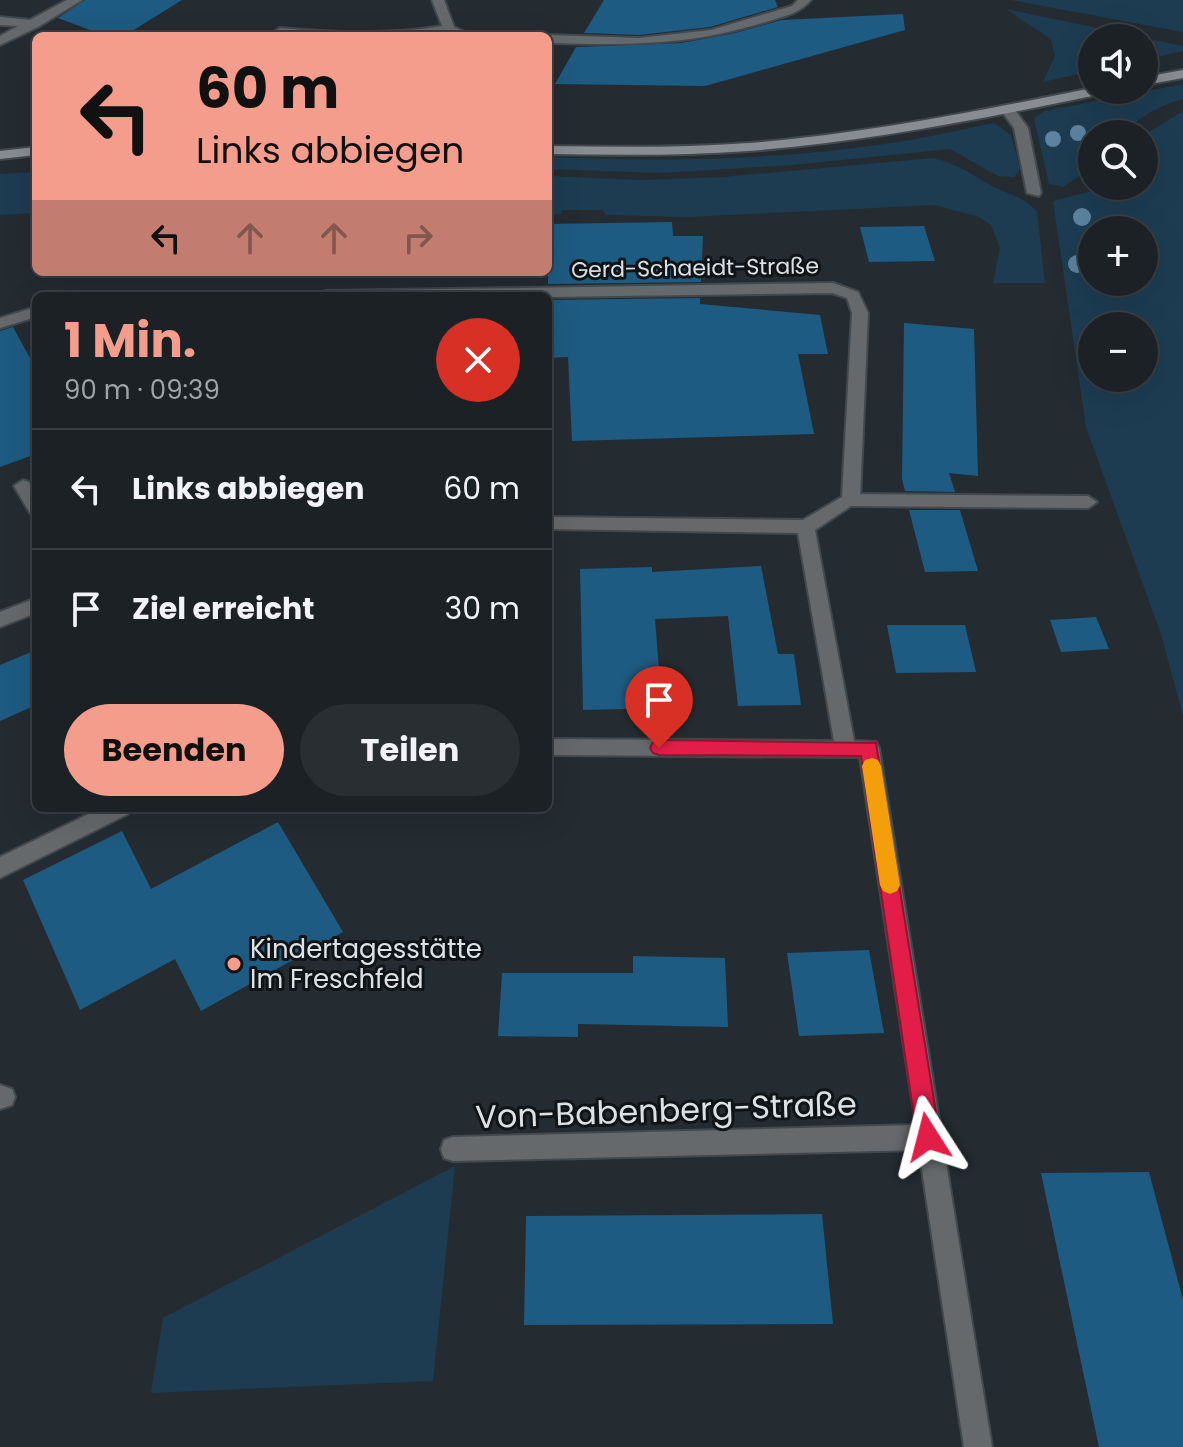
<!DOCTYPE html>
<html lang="de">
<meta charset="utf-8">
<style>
:root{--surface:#1b2125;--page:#282e32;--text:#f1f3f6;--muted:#a0a3a7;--line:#393e42;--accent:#f49d8c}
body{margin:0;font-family:Poppins,sans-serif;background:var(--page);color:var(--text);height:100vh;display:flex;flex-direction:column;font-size:30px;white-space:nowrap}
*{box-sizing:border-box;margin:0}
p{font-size:26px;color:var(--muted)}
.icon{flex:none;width:44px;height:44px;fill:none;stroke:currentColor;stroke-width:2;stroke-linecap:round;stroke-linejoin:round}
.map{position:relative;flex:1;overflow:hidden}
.sheet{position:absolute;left:32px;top:292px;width:520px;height:520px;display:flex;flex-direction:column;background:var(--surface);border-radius:12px;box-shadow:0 8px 32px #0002,0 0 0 2px var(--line)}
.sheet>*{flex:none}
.banner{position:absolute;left:32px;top:32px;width:520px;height:244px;border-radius:12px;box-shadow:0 8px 32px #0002,0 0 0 2px var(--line);background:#f49d8c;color:#111;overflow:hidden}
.tools{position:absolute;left:1078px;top:24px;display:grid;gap:16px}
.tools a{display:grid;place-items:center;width:80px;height:80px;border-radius:50%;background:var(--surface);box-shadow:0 8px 32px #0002,0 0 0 2px var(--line);font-size:40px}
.pin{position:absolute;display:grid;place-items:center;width:68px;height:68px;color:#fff;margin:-82px -34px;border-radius:50% 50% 50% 0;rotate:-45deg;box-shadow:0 0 8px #0007}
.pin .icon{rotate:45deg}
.me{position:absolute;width:88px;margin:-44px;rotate:351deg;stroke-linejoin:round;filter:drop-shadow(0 0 6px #0008)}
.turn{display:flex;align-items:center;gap:28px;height:168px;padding:0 32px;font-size:36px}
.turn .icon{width:104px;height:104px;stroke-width:2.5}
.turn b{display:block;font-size:56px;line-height:68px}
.lanes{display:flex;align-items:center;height:76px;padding:0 32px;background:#0003;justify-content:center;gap:40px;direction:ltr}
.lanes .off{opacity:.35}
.round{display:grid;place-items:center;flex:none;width:84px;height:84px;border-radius:42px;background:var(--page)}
.overview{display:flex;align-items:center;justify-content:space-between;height:136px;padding:0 32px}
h1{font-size:48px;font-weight:700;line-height:60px;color:var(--accent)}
.cta{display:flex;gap:16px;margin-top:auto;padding:16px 32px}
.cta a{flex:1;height:92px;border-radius:48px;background:var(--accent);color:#111;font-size:32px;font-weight:700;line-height:92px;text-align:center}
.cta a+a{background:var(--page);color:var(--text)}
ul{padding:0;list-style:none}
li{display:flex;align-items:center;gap:24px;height:120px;padding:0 32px;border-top:2px solid var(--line)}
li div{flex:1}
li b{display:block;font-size:30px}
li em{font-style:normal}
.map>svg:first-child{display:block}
.green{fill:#1d3c52;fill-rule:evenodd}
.building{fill:#1e5b82}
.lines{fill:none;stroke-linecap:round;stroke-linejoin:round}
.lane-casing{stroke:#41494e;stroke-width:4}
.street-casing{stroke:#41494e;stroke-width:4}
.secondary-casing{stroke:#41494e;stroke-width:4}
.lane{fill:#66696c;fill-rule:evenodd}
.street{fill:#66696c;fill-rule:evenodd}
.secondary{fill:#878d91;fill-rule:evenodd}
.tree{fill:#5c83a0}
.route{fill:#e11d48;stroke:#92132f;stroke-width:2}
.slow{fill:#f59e0b}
.poi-dot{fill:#f49d8c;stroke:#101416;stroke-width:3}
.labels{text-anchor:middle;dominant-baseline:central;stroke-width:6;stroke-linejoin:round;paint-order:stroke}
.far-street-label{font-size:22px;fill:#dce1e5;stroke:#101416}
.poi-label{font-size:26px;fill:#dce1e5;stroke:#101416;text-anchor:start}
.near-street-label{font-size:32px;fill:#dce1e5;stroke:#101416}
</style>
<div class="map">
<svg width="1183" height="1447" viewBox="0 0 1183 1447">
<rect width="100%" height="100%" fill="#242c31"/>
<path class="green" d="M 1011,0 L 1183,0 L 1183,32 Z
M 1006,9 L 1183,46 L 1183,51 L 1144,60 L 1144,38 L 1092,38 L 1092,71 L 1043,82 L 1055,56 L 1051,39 Z
M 1183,84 L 1183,99 C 1158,106 1142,115 1124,134 L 1092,134 L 1092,167 L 1063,187 L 1049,184 L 1034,118 L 1045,111 Z
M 1183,111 L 1183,716 L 1161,634 L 1086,427 L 1053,201 L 1092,191 L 1097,186 L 1144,186 L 1144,135 ZM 1092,230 L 1144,230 L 1144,282 L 1092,282 ZM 1092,326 L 1144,326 L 1144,378 L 1092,378 Z
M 994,123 L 1011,135 L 1020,169 L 1014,177 L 998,176 L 950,149 L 792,165 L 661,173 L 548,169 L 548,157 C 660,162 775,160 885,144 C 922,139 958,130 994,123 Z
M 933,158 C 960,165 969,173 992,186 C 1008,195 1024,196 1037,212 L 1045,283 L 993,283 L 1000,248 L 991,225 L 979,217 L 935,205 L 688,217 L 606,215 L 603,210 L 562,210 L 561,214 L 548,214 L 548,176 L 641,180 L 723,177 Z
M 36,172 L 36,213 L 0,215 L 0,174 Z
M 455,1166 L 433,1381 L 151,1393 L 163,1318 Z"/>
<path class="building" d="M 85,0 L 182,0 L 124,36 L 106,36 L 58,18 Z
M 604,0 L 775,0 L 778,7 L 710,27 L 639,35 L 584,33 Z
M 903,14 L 905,30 L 705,86 L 555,84 L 576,47 L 682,43 L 735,33 L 782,20 Z
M 672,222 L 673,236 L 703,236 L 701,282 L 548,284 L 548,224 Z
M 924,226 L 935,261 L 869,262 L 860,227 Z
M 700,298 L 700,304 L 820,315 L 828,354 L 798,354 L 814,434 L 572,441 L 568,357 L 548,358 L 548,300 Z
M 904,323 L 974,329 L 978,476 L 949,473 L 955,492 L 905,491 L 902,479 Z
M 13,327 L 36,369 L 36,454 L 0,467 L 0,331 Z
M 909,510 L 960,510 L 978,571 L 925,572 Z
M 761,566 L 778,654 L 794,654 L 801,705 L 738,706 L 728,616 L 655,619 L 662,708 L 583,710 L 580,569 L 652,567 L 652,572 Z
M 1096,617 L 1109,649 L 1061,652 L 1050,620 Z
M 887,625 L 965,625 L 976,672 L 896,673 Z
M 36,650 L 36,705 L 0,721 L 0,665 Z
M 278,822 L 343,932 L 201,1011 L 175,959 L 80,1010 L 23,880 L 122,831 L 151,889 Z
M 869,950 L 884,1033 L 799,1036 L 787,953 Z
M 633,956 L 725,958 L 728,1027 L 578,1024 L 578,1037 L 498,1036 L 502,973 L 633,973 Z
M 1149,1172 L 1183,1300 L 1183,1447 L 1099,1447 L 1041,1173 Z
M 822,1214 L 833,1324 L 524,1325 L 526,1216 Z"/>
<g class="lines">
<g class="lane-casing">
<path id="lane" d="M 1002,106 L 1012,106 L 1028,128 L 1041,193 L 1039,196 L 1027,193 L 1014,128 L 1000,109 Z
M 851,494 L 1088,496 L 1097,502 L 1088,508 L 851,506 L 842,500 Z
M 101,808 L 131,808 L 128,814 L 0,878 L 0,857 Z"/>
</g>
<g class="street-casing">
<path id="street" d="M 67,0 L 82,0 L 38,27 L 0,45 L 0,36 L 18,26 L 0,25 L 0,17 L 30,20 Z
M 432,0 L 444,0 L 454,27 L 474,36 L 448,33 L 427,36 L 284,36 L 274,32 L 280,28 C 334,33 388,35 442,26 Z
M 798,0 L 811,0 C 798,15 780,17 762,23 C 686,46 627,45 548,43 L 548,36 L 545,36 L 548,35 L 639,38 L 711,30 L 792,6 Z
M 833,283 L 858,292 L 868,313 L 860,500 L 815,530 L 854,741 L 876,742 L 879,748 L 992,1447 L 964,1447 L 919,1150 L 453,1161 L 444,1158 L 441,1149 L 444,1140 L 453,1137 L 916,1125 L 860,757 L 548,755 L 548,739 L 834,741 L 798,533 L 548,529 L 548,517 L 803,520 L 842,497 L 852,313 L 847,298 L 832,293 L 548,297 L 318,296 L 326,291 Z
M 36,307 L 36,317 L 0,328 L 0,318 Z
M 23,480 L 29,482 L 36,494 L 36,515 L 30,513 L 14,486 Z
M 36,598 L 36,613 L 0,627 L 0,612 Z
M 0,1085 L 12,1089 L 15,1097 L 12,1105 L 0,1109 Z"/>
</g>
<g class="secondary-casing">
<path id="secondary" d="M 1183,70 L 1183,78 L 1144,85 L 1144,77 Z
M 1092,88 L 1108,90 L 1102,94 C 985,118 867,142 748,151 C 682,156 615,155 548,154 L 548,146 C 615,147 682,148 749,143 C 864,134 979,111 1092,88 Z
M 36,147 L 36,155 L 0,159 L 0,151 Z"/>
</g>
<use href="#lane" class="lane"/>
<use href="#street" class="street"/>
<use href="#secondary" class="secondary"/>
</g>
<g class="tree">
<circle cx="1078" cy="133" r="8"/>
<circle cx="1053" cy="139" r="8"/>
<circle cx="1082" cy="217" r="9"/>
<circle cx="1077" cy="264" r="9"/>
</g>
<path class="route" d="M 659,740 L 876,743 L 940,1137 L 936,1145 L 928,1148 L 920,1145 L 917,1137 L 861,756 L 659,755 L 653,753 L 650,748 L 653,742 Z"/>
<path class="slow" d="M 872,758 L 878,760 L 881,766 L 900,885 L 897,891 L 890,894 L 883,891 L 880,885 L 862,766 L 865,760 Z"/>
<circle class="poi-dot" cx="234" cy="964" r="8"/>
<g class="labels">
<g class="far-street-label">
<text transform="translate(695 268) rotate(-1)">Gerd-Schaeidt-Straße</text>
</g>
<g class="poi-label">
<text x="250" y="949">Kindertagesstätte<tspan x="250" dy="30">Im Freschfeld</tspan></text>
</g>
<g class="near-street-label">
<text transform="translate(666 1110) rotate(-2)">Von-Babenberg-Straße</text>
</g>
</g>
</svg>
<div class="tools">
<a><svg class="icon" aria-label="sound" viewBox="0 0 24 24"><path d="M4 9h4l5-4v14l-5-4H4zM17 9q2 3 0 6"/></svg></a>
<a><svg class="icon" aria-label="search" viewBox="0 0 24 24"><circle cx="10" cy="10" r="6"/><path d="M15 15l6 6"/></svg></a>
<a>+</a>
<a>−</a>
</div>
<div class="pin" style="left:659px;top:748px;background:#d93025"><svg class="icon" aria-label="arrive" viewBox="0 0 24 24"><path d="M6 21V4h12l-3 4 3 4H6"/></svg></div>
<svg class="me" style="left:928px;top:1137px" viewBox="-20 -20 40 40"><path d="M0-17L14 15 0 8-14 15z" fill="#e11d48" stroke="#fff" stroke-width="4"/></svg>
<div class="banner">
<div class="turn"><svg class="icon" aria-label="left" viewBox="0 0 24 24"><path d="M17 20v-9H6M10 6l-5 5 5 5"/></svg><div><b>60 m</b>Links abbiegen</div></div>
<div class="lanes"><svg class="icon" aria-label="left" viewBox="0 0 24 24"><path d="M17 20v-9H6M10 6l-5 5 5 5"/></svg><svg class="icon off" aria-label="ahead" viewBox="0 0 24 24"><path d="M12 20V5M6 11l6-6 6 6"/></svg><svg class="icon off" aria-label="ahead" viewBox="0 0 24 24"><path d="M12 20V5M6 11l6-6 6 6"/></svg><svg class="icon off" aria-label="right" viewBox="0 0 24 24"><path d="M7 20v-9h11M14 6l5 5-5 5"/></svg></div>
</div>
<section class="sheet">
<div class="overview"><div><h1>1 Min.</h1><p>90 m · 09:39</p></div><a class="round" style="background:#d93025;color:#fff"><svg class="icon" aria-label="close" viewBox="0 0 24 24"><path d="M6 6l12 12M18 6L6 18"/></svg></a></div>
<ul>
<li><svg class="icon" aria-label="left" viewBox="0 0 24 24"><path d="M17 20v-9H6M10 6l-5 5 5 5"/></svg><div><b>Links abbiegen</b></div><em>60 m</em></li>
<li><svg class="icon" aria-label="arrive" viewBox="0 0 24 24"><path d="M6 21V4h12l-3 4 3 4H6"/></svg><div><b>Ziel erreicht</b></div><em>30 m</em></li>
</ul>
<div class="cta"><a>Beenden</a><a>Teilen</a></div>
</section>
</div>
